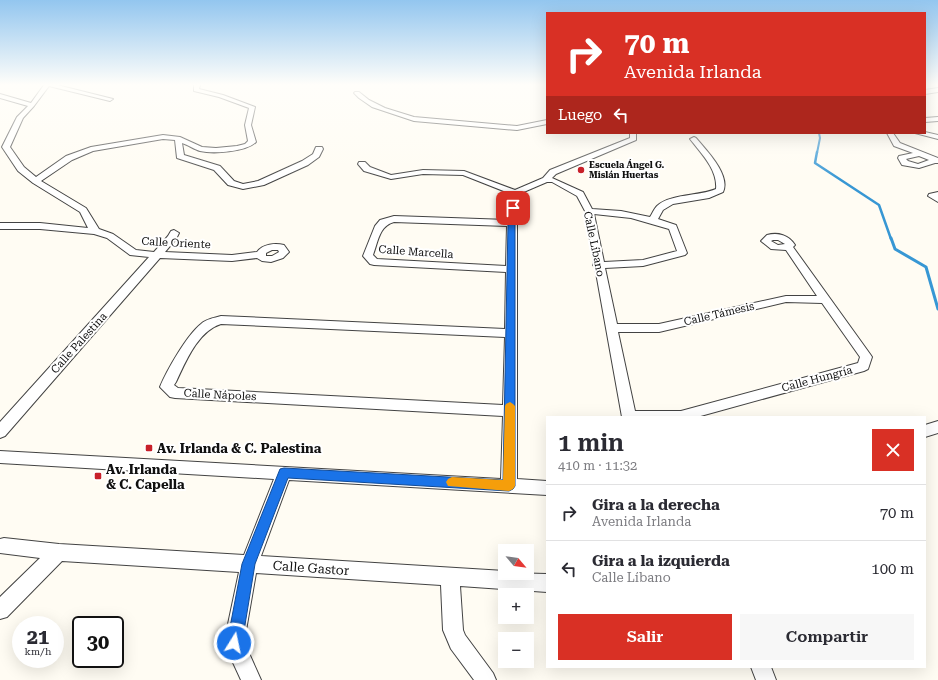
<!DOCTYPE html>
<html lang="es">
<meta charset="utf-8">
<style>
:root{--surface:#fff;--page:#f7f7f7;--text:#2b2b33;--muted:#7c7c81;--line:#e1e1e2;--accent:#d93025}
body{margin:0;font-family:"Roboto Serif",serif;background:var(--page);color:var(--text);height:100vh;display:flex;flex-direction:column;font-size:15px;white-space:nowrap}
*{box-sizing:border-box;margin:0}
p{font-size:13px;color:var(--muted)}
.icon{flex:none;width:22px;height:22px;fill:none;stroke:currentColor;stroke-width:2;stroke-linecap:round;stroke-linejoin:round}
.map{position:relative;flex:1;overflow:hidden}
.details{position:absolute;left:546px;top:416px;width:380px;height:252px;display:flex;flex-direction:column;background:var(--surface);border-radius:0px;box-shadow:0 4px 16px #0002}
.details>*{flex:none}
.guide{position:absolute;left:546px;top:12px;width:380px;height:122px;border-radius:0px;box-shadow:0 4px 16px #0002;background:#d93025;color:#fff;overflow:hidden}
.needle{width:26px;rotate:119deg}
.buttons{position:absolute;left:498px;top:544px;display:grid;gap:8px}
.buttons a{display:grid;place-items:center;width:36px;height:36px;border-radius:0px;background:var(--surface);box-shadow:0 4px 16px #0002;font-size:20px}
.speed{position:absolute;left:12px;top:616px;display:flex;gap:8px;font-size:20px;font-weight:700;text-align:center}
.speed>*{display:grid;place-content:center;width:52px;height:52px;border-radius:50%;background:var(--surface);box-shadow:0 4px 16px #0002;line-height:1}
.speed small{font-size:10px;font-weight:400}
.speed .limit{border:2px solid #111;border-radius:6px;background:#fff;color:#111}
.pin{position:absolute;display:grid;place-items:center;width:34px;height:34px;color:#fff;margin:-17px;border-radius:8px;box-shadow:0 2px 6px #0006}
.me{position:absolute;width:44px;margin:-22px;rotate:10deg;stroke-linejoin:round;filter:drop-shadow(0 0 3px #0008)}
.turn{display:flex;align-items:center;gap:14px;height:84px;padding:0 12px;font-size:18px}
.turn .icon{width:52px;height:52px;stroke-width:2.5}
.turn b{display:block;font-size:28px;line-height:34px}
.then{display:flex;align-items:center;height:38px;padding:0 12px;background:#0003;gap:8px;font-size:15px}
.round{display:grid;place-items:center;flex:none;width:42px;height:42px;border-radius:0px;background:var(--page)}
.overview{display:flex;align-items:center;justify-content:space-between;height:68px;padding:0 12px}
h1{font-size:24px;font-weight:600;line-height:30px}
.primary-button{display:flex;gap:8px;margin-top:auto;padding:8px 12px}
.primary-button a{flex:1;height:46px;border-radius:0px;background:var(--accent);color:#fff;font-size:16px;font-weight:600;line-height:46px;text-align:center}
.primary-button a+a{background:var(--page);color:var(--text)}
ul{padding:0;list-style:none}
li{display:flex;align-items:center;gap:12px;height:56px;padding:0 12px;border-top:1px solid var(--line)}
li div{flex:1}
li b{display:block;font-size:15px}
li em{font-style:normal}
.map>svg:first-child{display:block}
.lines{fill:none;stroke-linecap:round;stroke-linejoin:round}
.stream-far2{stroke:#3797d4;stroke-width:2}
.stream-far1{stroke:#3797d4;stroke-width:2.5}
.stream{stroke:#3797d4;stroke-width:3}
.minor-casing{stroke:#434343;stroke-width:2}
.minor{fill:#fff;fill-rule:evenodd}
.route{fill:#1a73e8;stroke:#114b97}
.slow{fill:#f59e0b}
.poi-dot{fill:#c82029;stroke:#fff;stroke-width:1.5}
.labels{text-anchor:middle;dominant-baseline:central;stroke-width:4;stroke-linejoin:round;paint-order:stroke}
.far-poi-label{font-size:9px;font-weight:bold;fill:#101010;stroke:#fff;text-anchor:start}
.street-label{font-size:11px;fill:#101010;stroke:#fff}
.near-poi-label{font-size:13px;font-weight:bold;fill:#101010;stroke:#fff;text-anchor:start}
.near-street-label{font-size:13px;fill:#101010;stroke:#fff}
</style>
<div class="map">
<svg width="938" height="680" viewBox="0 0 938 680">
<rect width="100%" height="100%" fill="#fffcf3"/>
<g class="lines">
<path class="stream-far2" d="M 817,153 L 820,138 L 819,133"/>
<path class="stream-far1" d="M 817,152 L 815,163 L 879,205 L 891,239"/>
<path class="stream" d="M 891,238 L 895,249 L 926,267 L 938,309"/>
<g class="minor-casing">
<path id="minor" d="M 44,85 L 57,85 L 113,99 L 110,101 L 49,86 L 34,106 L 23,118 L 10,147 L 24,167 L 36,177 L 66,156 L 91,147 L 163,135 L 180,137 L 202,147 L 216,148 L 237,146 L 245,144 L 248,141 L 245,125 L 249,108 L 219,97 L 194,91 L 194,85 L 200,85 L 199,89 L 223,95 L 255,107 L 251,125 L 256,142 C 246,152 213,154 200,151 C 194,149 188,145 182,143 L 184,155 L 220,166 L 234,181 L 243,184 L 258,181 L 302,161 L 313,154 L 316,147 L 322,147 L 323,149 L 319,157 L 308,165 L 264,185 L 243,189 L 228,185 L 214,170 L 177,158 L 175,140 L 163,139 L 93,151 L 72,160 L 41,181 L 86,208 L 99,229 L 113,234 L 136,250 L 154,252 L 168,236 L 171,231 L 174,230 L 179,233 L 176,239 L 165,252 L 232,255 L 257,252 C 263,244 275,243 284,245 L 289,252 L 283,258 L 271,262 L 262,261 L 257,258 L 232,261 L 160,258 L 5,436 L 0,438 L 0,422 L 149,257 L 130,255 L 107,238 L 94,234 L 40,229 L 0,229 L 0,223 L 40,223 L 88,228 L 80,212 L 33,183 L 18,171 L 2,147 L 17,117 L 28,106 L 0,98 L 0,94 L 31,103 ZM 272,250 L 278,250 L 279,252 L 272,256 L 266,256 L 266,253 Z
M 938,88 L 938,92 L 925,94 L 925,90 Z
M 355,92 L 359,92 L 369,100 L 385,108 L 414,117 L 517,126 L 547,120 L 547,124 L 517,130 L 414,121 L 372,107 L 359,98 L 354,93 Z
M 938,117 L 938,121 L 925,122 L 925,118 Z
M 925,132 L 938,135 L 938,139 L 915,133 Z
M 630,133 L 636,133 L 636,140 L 556,174 L 552,178 L 583,192 L 592,209 L 621,211 L 650,217 C 652,214 654,209 657,206 C 669,194 700,196 716,189 C 718,170 701,153 690,139 L 694,137 L 696,138 C 706,150 731,175 723,192 L 709,198 L 673,204 L 663,210 L 658,219 L 676,225 L 687,253 L 685,255 L 643,266 L 605,268 L 617,324 L 659,324 L 786,296 L 817,296 L 786,250 L 771,249 L 761,241 L 767,235 C 778,232 789,235 795,245 L 793,247 L 870,354 L 872,357 L 868,369 L 864,371 L 697,417 L 622,417 L 595,267 L 593,265 L 594,263 L 585,211 L 577,196 L 552,182 L 547,182 L 519,194 L 517,223 L 517,479 L 547,481 L 547,495 L 289,480 L 261,556 L 505,571 L 505,573 L 547,574 L 547,592 L 460,586 L 463,630 L 465,635 L 493,673 L 496,680 L 474,680 L 451,649 L 443,630 L 441,585 L 256,573 L 244,642 L 261,680 L 241,680 L 224,643 L 239,572 L 62,561 L 7,617 L 0,619 L 0,597 L 40,558 L 0,553 L 0,539 L 4,538 L 59,544 L 244,555 L 274,479 L 0,463 L 0,451 L 501,479 L 503,416 L 175,398 L 170,397 L 160,387 C 167,370 187,335 201,324 C 206,319 214,318 221,316 L 505,329 L 506,272 L 374,265 L 370,264 L 363,256 L 375,226 L 380,220 L 394,216 L 508,220 L 511,194 L 463,175 L 423,174 L 391,179 L 364,171 L 358,164 L 359,162 L 365,162 L 370,167 L 391,175 L 423,170 L 464,171 L 515,190 L 543,178 L 550,170 L 630,138 ZM 594,214 L 631,218 L 669,229 L 677,251 L 643,260 L 604,262 ZM 394,222 L 507,226 L 506,266 L 377,259 L 373,255 C 378,242 379,226 394,222 ZM 773,240 L 778,240 L 785,244 L 778,245 L 771,241 ZM 786,302 L 822,303 L 860,357 L 858,363 L 681,411 L 635,411 L 618,332 L 659,332 ZM 221,324 L 505,337 L 503,405 L 178,388 L 174,385 L 176,382 C 186,361 198,331 221,324 Z
M 887,133 L 893,133 L 900,143 L 938,158 L 938,163 L 935,163 L 919,168 L 902,165 L 898,158 L 899,156 L 913,153 L 894,146 ZM 919,156 L 929,160 L 918,164 L 908,161 L 906,159 Z
M 938,192 L 938,202 L 928,196 L 929,194 Z
M 938,421 L 938,433 L 925,437 L 925,425 Z
M 751,667 L 771,667 L 776,680 L 756,680 Z"/>
</g>
<use href="#minor" class="minor"/>
</g>
<linearGradient id="sky" x2="0" y2="1"><stop stop-color="#93c6ef"/><stop offset="0.47" stop-color="#fffefa"/><stop offset="1" stop-color="#fffefa" stop-opacity="0"/></linearGradient>
<rect width="938" height="180" fill="url(#sky)"/>
<path class="route" d="M 513,206 L 517,208 L 515,223 L 515,486 L 513,489 L 509,491 L 288,478 L 255,564 L 242,643 L 240,648 L 234,650 L 229,648 L 227,643 L 242,564 L 280,469 L 284,468 L 503,480 L 508,223 L 510,208 Z"/>
<path class="slow" d="M 510,402 L 513,404 L 515,406 L 515,486 L 513,489 L 509,491 L 448,486 L 446,482 L 448,479 L 452,477 L 503,480 L 505,406 L 506,404 Z"/>
<g class="poi-dot">
<circle cx="581" cy="170" r="4"/>
<rect x="145" y="444" width="8" height="8" rx="2"/>
<rect x="94" y="472" width="8" height="8" rx="2"/>
</g>
<g class="labels">
<g class="far-poi-label">
<text x="589" y="165">Escuela Ángel G.<tspan x="589" dy="10">Mislán Huertas</tspan></text>
</g>
<g class="street-label">
<text transform="translate(176 243) rotate(3)">Calle Oriente</text>
<text transform="translate(594 244) rotate(78)">Calle Líbano</text>
<text transform="translate(416 252) rotate(4)">Calle Marcella</text>
<text transform="translate(719 314) rotate(-13)">Calle Támesis</text>
<text transform="translate(79 343) rotate(-48)">Calle Palestina</text>
<text transform="translate(817 379) rotate(-15)">Calle Hungría</text>
<text transform="translate(220 395) rotate(3)">Calle Nápoles</text>
</g>
<g class="near-poi-label">
<text x="157" y="448">Av. Irlanda &amp; C. Palestina</text>
<text x="106" y="469">Av. Irlanda<tspan x="106" dy="15">&amp; C. Capella</tspan></text>
</g>
<g class="near-street-label">
<text transform="translate(311 568) rotate(4)">Calle Gastor</text>
</g>
</g>
</svg>
<div class="buttons">
<a><svg class="needle" viewBox="-14 -14 28 28"><path d="M0-13l5 13h-10z" fill="#e53935"/><path d="M0 13l5-13h-10z" fill="#7c7c81"/></svg></a>
<a>+</a>
<a>−</a>
</div>
<div class="speed"><div>21<small>km/h</small></div><div class="limit">30</div></div>
<div class="pin" style="left:513px;top:208px;background:#d93025"><svg class="icon" aria-label="arrive" viewBox="0 0 24 24"><path d="M6 21V4h12l-3 4 3 4H6"/></svg></div>
<svg class="me" style="left:234px;top:643px" viewBox="-20 -20 40 40"><circle r="17" fill="#1a73e8" stroke="#fff" stroke-width="3"/><path d="M0-11L8 9 0 5-8 9z" fill="#fff"/></svg>
<div class="guide">
<div class="turn"><svg class="icon" aria-label="right" viewBox="0 0 24 24"><path d="M7 20v-9h11M14 6l5 5-5 5"/></svg><div><b>70 m</b>Avenida Irlanda</div></div>
<div class="then">Luego<svg class="icon" aria-label="left" viewBox="0 0 24 24"><path d="M17 20v-9H6M10 6l-5 5 5 5"/></svg></div>
</div>
<section class="details">
<div class="overview"><div><h1>1 min</h1><p>410 m · 11:32</p></div><a class="round" style="background:#d93025;color:#fff"><svg class="icon" aria-label="close" viewBox="0 0 24 24"><path d="M6 6l12 12M18 6L6 18"/></svg></a></div>
<ul>
<li><svg class="icon" aria-label="right" viewBox="0 0 24 24"><path d="M7 20v-9h11M14 6l5 5-5 5"/></svg><div><b>Gira a la derecha</b><p>Avenida Irlanda</p></div><em>70 m</em></li>
<li><svg class="icon" aria-label="left" viewBox="0 0 24 24"><path d="M17 20v-9H6M10 6l-5 5 5 5"/></svg><div><b>Gira a la izquierda</b><p>Calle Líbano</p></div><em>100 m</em></li>
</ul>
<div class="primary-button"><a>Salir</a><a>Compartir</a></div>
</section>
</div>
